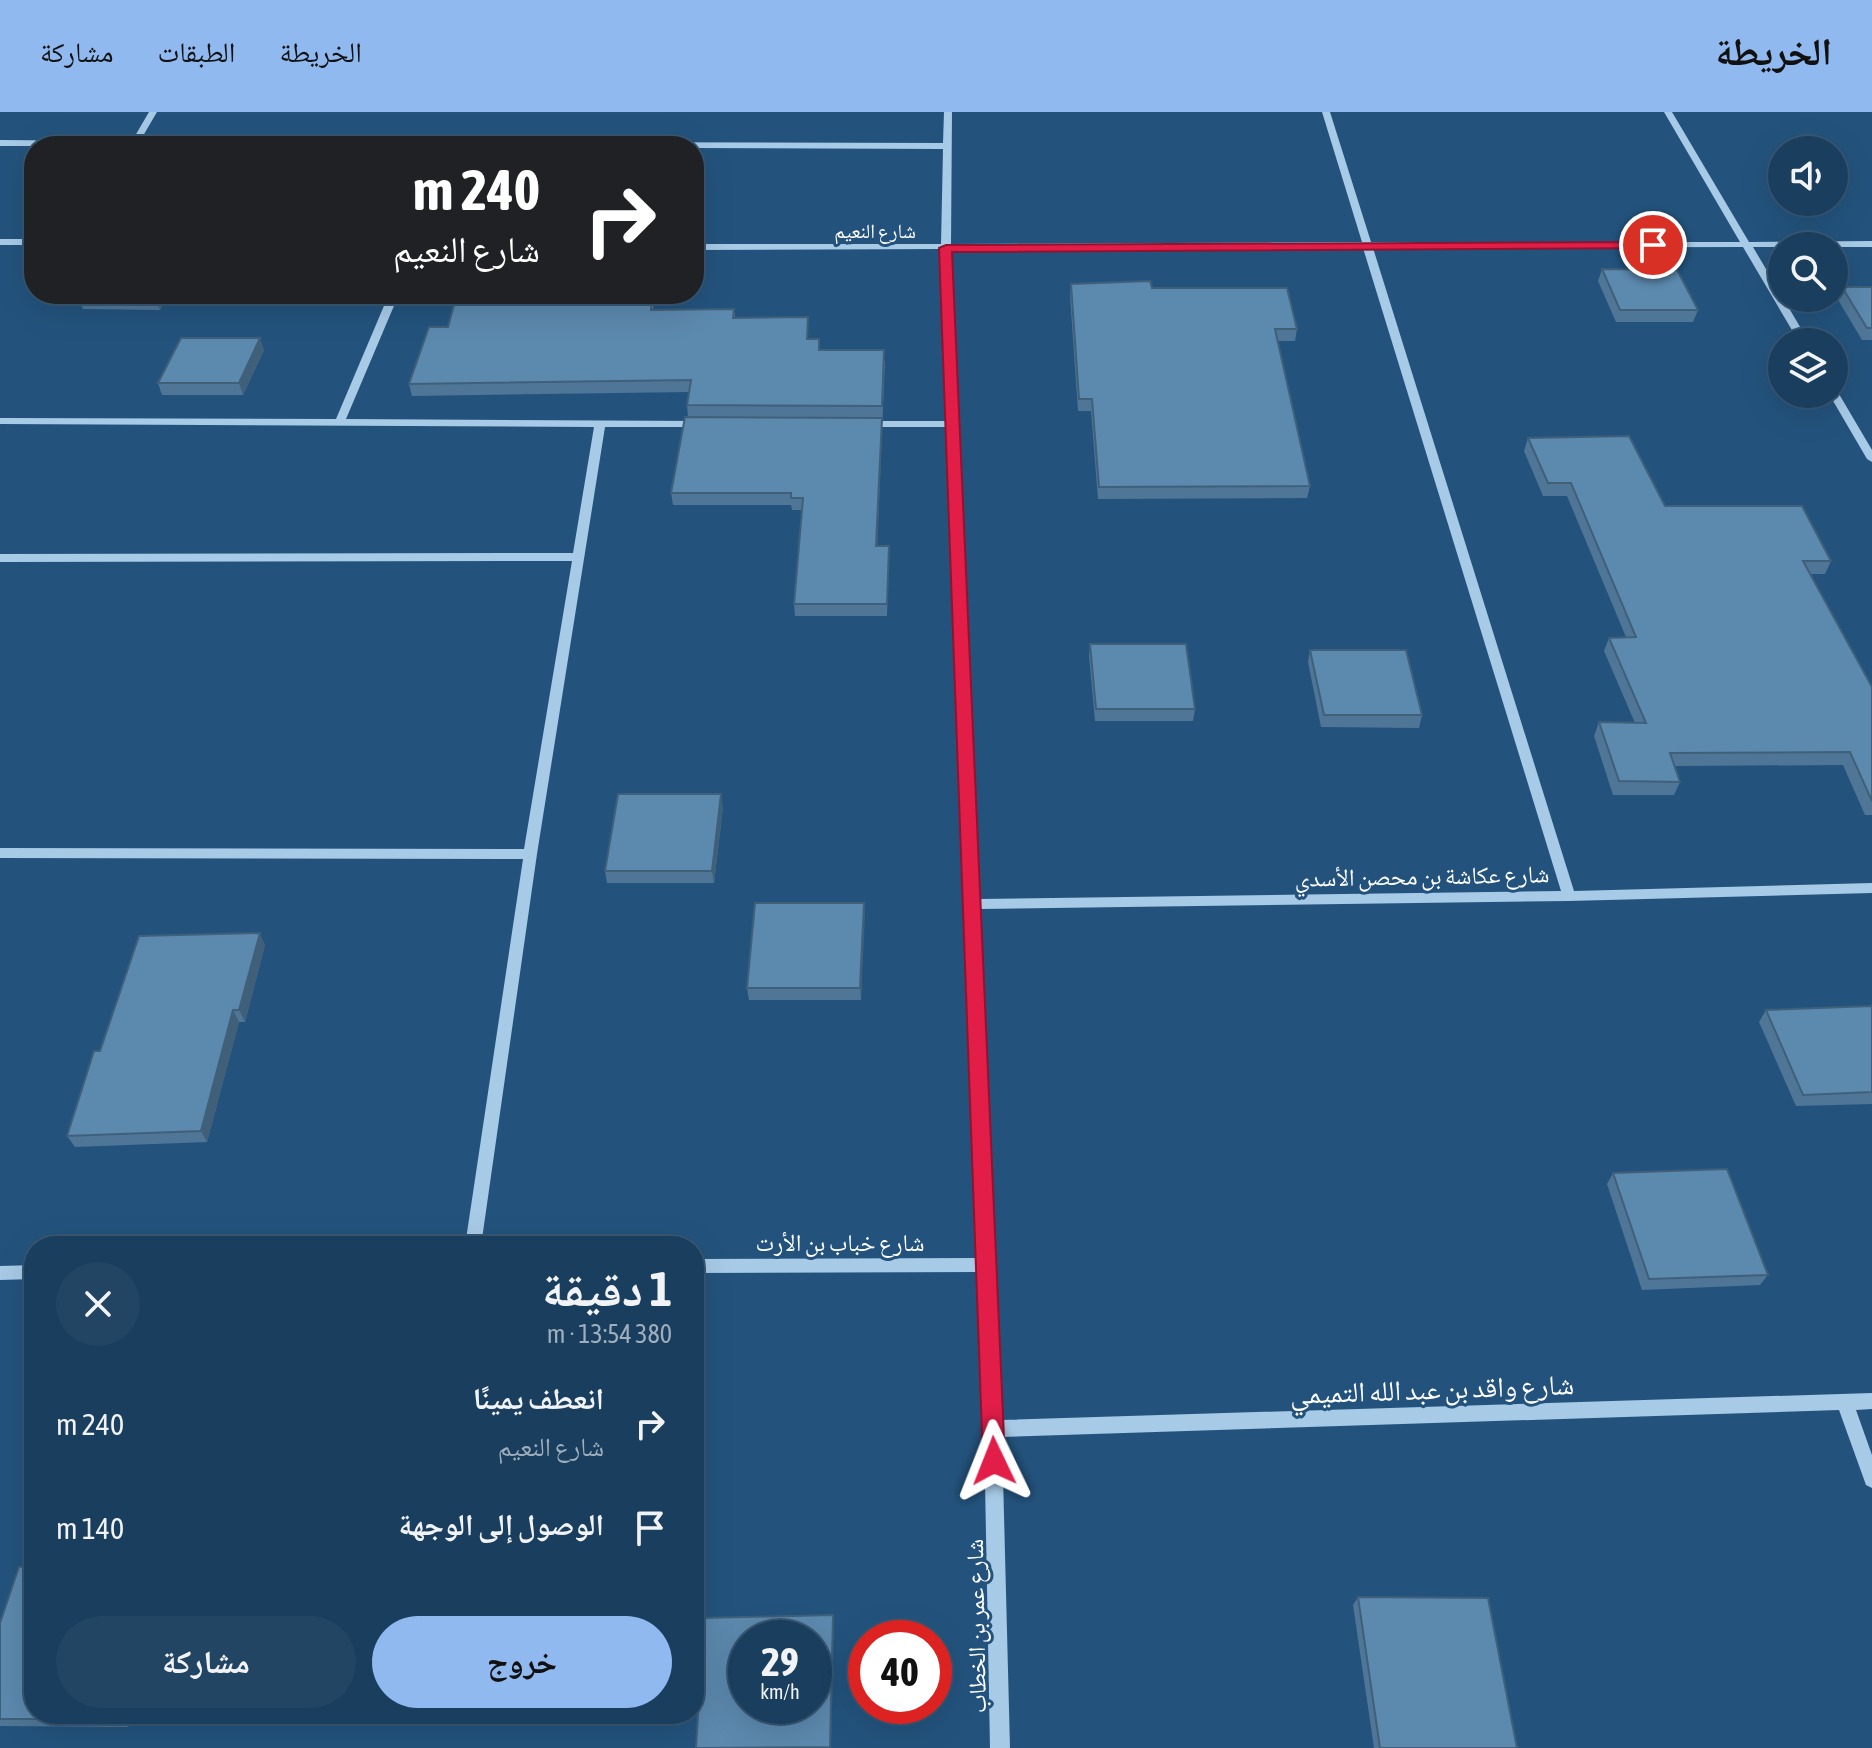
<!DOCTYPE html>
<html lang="ar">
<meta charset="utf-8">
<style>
:root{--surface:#1a3e5e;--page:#234564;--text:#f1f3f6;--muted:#9faebc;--line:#385773;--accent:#90b9f0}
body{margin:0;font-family:"Asap Condensed","Noto Naskh Arabic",sans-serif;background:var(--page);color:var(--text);direction:rtl;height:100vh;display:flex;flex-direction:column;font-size:30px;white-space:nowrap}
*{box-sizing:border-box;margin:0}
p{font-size:26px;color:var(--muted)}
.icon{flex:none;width:44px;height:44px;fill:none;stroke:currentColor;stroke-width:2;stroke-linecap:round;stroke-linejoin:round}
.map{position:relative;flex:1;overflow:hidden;direction:ltr}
.drawer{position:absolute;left:24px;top:1124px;width:680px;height:488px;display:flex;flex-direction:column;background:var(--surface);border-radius:32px;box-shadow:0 8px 32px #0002,0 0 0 2px var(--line);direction:rtl}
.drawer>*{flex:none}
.hud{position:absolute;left:24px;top:24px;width:680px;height:168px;border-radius:32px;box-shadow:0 8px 32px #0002,0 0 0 2px var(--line);direction:rtl;background:#202124;color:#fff;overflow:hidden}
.tools{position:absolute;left:1768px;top:24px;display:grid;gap:16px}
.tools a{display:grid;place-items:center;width:80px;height:80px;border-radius:50%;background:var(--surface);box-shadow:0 8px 32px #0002,0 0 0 2px var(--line);font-size:40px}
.speed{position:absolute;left:728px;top:1508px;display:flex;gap:16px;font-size:40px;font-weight:700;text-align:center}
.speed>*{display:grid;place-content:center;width:104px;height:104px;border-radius:50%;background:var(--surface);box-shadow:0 8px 32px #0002,0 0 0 2px var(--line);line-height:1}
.speed small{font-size:20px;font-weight:400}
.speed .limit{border:12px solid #d22;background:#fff;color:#111}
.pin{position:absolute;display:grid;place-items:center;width:68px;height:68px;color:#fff;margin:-34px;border:4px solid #fff;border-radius:50%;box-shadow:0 2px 8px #0007}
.me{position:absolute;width:88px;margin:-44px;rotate:358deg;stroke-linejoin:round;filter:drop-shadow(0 0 6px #0008)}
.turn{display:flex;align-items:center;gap:28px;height:168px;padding:0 32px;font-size:36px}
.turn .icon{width:104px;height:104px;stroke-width:2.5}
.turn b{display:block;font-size:56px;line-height:68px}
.round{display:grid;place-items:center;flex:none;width:84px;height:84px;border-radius:42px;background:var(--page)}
.overview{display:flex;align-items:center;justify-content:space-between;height:136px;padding:0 32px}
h1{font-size:48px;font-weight:700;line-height:60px}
.primary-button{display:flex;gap:16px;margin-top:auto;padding:16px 32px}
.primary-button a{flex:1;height:92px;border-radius:48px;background:var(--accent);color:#111;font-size:32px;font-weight:700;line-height:92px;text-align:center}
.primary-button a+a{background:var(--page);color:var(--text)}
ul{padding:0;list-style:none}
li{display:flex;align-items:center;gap:24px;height:104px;padding:0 32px}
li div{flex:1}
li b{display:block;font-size:30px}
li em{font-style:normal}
header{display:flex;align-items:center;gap:48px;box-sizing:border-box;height:112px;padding:0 40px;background:var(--accent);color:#111}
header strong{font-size:38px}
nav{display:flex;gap:44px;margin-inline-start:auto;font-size:28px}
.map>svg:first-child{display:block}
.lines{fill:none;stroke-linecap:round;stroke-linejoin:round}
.minor{fill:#a7cae6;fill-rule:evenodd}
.wall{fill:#4f7696}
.shaded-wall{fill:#40607a}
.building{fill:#5c89ae;stroke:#40607a;stroke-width:2;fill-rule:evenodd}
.route{fill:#e11d48;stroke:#92132f;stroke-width:2}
.labels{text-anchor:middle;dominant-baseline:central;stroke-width:6;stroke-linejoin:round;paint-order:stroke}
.far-street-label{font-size:20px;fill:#fff;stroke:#23537d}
.street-label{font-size:24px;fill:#fff;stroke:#23537d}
.near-street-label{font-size:28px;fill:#fff;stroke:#23537d}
</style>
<header>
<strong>الخريطة</strong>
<nav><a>الخريطة</a><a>الطبقات</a><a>مشاركة</a></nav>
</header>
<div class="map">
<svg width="1872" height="1636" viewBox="0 0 1872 1636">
<rect width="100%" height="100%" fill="#23537d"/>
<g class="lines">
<path class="minor" d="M 149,0 L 157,0 L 140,29 L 943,31 L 944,0 L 952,0 L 951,132 L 1362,130 L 1322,0 L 1330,0 L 1371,130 L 1740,130 L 1664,0 L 1672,0 L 1749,130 L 1872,129 L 1872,135 L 1753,135 L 1809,230 L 1799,230 L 1743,135 L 1373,136 L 1574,779 L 1872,771 L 1872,781 L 1569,789 L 979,797 L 1001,1308 L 1872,1281 L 1872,1297 L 1856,1298 L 1872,1343 L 1872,1376 L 1866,1373 L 1839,1298 L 1002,1325 L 1010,1636 L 990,1636 L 984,1317 L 979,1160 L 694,1161 L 694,1147 L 978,1146 L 948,315 L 864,315 L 859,312 L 864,309 L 948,309 L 941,137 L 694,138 L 694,132 L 941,132 L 943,37 L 694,36 L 694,34 L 0,34 L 0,28 L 132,29 ZM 1363,136 L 1561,779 L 979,787 L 958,314 L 960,312 L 958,310 L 951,137 Z
M 0,127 L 34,127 L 34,133 L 0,133 Z
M 389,182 L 399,182 L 346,307 L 700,309 L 705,312 L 700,315 L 605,315 L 537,742 L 481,1134 L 465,1134 L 523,747 L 0,746 L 0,736 L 524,737 L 572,449 L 0,450 L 0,442 L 573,441 L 594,315 L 0,312 L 0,306 L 336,307 Z
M 1834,279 L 1839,282 L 1872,338 L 1872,350 L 1867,347 L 1829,282 L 1834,282 Z
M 34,1153 L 34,1167 L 0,1168 L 0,1154 Z"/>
</g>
<path class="wall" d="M 1602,157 L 1698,198 L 1693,210 L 1616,210 L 1598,169 Z
M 1071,172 L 1152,176 L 1297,217 L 1295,229 L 1277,229 L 1310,374 L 1307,386 L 1098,387 L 1091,299 L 1078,299 L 1070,184 Z
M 1842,175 L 1872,175 L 1872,228 L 1862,228 L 1837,186 Z
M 168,182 L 160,198 L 83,197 L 78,186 Z
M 457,182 L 654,182 L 653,198 L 734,197 L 735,206 L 808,205 L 808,227 L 819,227 L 820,238 L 885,249 L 877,434 L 889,434 L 887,504 L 795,504 L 794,492 L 802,398 L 792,398 L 791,393 L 673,393 L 671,381 L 688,305 L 687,293 L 689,280 L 412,284 L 409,272 L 448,215 Z
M 264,238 L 243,283 L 162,283 L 158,271 Z
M 1528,326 L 1665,394 L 1831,449 L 1825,462 L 1810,462 L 1872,575 L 1872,703 L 1865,703 L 1843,653 L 1674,654 L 1680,670 L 1674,683 L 1613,683 L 1594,624 L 1599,610 L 1635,611 L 1604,539 L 1609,526 L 1626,525 L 1567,384 L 1543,384 L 1524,339 Z
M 1090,532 L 1195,597 L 1193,609 L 1095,609 L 1089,544 Z
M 1310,538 L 1422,603 L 1419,616 L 1321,615 L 1308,550 Z
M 723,695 L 714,771 L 607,771 L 605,759 Z
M 864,791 L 861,888 L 749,888 L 747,876 Z
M 265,833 L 245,910 L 239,910 L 207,1030 L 75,1035 L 67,1024 Z
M 1872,894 L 1872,992 L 1796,994 L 1759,910 L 1766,898 Z
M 1613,1061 L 1768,1163 L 1760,1173 L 1642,1178 L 1607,1072 Z
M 1358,1485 L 1517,1636 L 1374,1636 L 1353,1493 Z
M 0,1511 L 132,1602 L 128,1615 L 0,1614 Z"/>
<path class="shaded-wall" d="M 157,182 L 168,182 L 160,198 L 155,186 Z
M 260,226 L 264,238 L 243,283 L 239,271 Z
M 882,306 L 882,318 L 877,446 L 876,434 Z
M 721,682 L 723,695 L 714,771 L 712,759 Z
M 864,791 L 865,803 L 861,888 L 860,876 Z
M 260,821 L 265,833 L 245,910 L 239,898 Z
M 233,898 L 239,910 L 207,1030 L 201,1019 Z
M 833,1503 L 834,1511 L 831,1636 L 830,1636 Z
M 121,1602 L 132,1602 L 128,1615 L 119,1607 Z"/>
<path class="building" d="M 620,26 L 656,26 L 656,34 L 620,34 Z
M 1602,157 L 1677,158 L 1698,198 L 1620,198 Z
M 1150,169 L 1152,176 L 1287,176 L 1297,217 L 1275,217 L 1310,374 L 1099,375 L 1092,287 L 1079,287 L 1071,172 Z
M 1842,175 L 1872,175 L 1872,216 L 1867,216 Z
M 80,182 L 157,182 L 155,186 L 78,186 Z
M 457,182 L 652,182 L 651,198 L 734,197 L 733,206 L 808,205 L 807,227 L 819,227 L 819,238 L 884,238 L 882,294 L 687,293 L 691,268 L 409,272 L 429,215 L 448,215 Z
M 181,226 L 260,226 L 239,271 L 158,271 Z
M 685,305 L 882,306 L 876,434 L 889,434 L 887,492 L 794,492 L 803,386 L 791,386 L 791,381 L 671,381 Z
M 1629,324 L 1665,394 L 1802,394 L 1831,449 L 1803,449 L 1872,575 L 1872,689 L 1850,640 L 1670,641 L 1680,670 L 1619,669 L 1599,610 L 1646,611 L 1609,526 L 1636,525 L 1571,371 L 1548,371 L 1528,326 Z
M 1090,532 L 1186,532 L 1195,597 L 1096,597 Z
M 1310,538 L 1406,538 L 1422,603 L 1324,603 Z
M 618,682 L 721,682 L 712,759 L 605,759 Z
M 755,791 L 864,791 L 860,876 L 747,876 Z
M 260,821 L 239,898 L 233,898 L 201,1019 L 67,1024 L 94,939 L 100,939 L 139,824 Z
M 1872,894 L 1872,980 L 1803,983 L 1766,898 Z
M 1727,1057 L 1768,1163 L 1649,1167 L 1613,1061 Z
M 19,1455 L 34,1455 L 34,1602 L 121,1602 L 119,1607 L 0,1607 L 0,1511 Z
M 1358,1485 L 1488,1486 L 1517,1636 L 1380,1636 Z
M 833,1503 L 830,1635 L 696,1636 L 704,1506 ZM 746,1526 L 814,1526 L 814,1594 L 746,1594 Z"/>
<path class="route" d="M 1653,130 L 1659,133 L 1658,136 L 952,140 L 1005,1349 L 1002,1357 L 994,1360 L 986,1357 L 983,1349 L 939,136 L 946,133 Z"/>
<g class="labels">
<g class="far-street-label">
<text x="875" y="118">شارع النعيم</text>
</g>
<g class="street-label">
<text transform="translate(1422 764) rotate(-1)">شارع عكاشة بن محصن الأسدي</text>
<text x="840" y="1130">شارع خباب بن الأرت</text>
<text transform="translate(976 1514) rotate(-91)">شارع عمر بن الخطاب</text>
</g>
<g class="near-street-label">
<text transform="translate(1432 1277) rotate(-2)">شارع واقد بن عبد الله التميمي</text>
</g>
</g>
</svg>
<div class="tools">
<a><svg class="icon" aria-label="sound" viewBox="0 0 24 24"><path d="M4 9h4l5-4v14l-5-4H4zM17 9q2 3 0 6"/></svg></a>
<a><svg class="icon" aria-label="search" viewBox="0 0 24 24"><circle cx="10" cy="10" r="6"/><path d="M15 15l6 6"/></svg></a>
<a><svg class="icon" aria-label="layers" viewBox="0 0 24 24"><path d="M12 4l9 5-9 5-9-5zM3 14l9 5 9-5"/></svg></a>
</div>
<div class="speed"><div>29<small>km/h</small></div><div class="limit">40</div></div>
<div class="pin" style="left:1653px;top:133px;background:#d93025"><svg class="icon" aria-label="arrive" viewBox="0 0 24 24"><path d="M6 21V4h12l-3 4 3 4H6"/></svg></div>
<svg class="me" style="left:994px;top:1349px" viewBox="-20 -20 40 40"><path d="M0-17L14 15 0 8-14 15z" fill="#e11d48" stroke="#fff" stroke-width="4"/></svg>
<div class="hud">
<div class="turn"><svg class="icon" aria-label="right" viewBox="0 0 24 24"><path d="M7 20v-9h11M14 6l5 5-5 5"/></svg><div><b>240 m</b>شارع النعيم</div></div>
</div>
<section class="drawer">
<div class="overview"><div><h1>1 دقيقة</h1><p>380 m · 13:54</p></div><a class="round"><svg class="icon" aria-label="close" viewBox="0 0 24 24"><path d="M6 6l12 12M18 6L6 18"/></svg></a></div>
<ul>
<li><svg class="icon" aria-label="right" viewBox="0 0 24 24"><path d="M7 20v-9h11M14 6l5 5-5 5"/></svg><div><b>انعطف يمينًا</b><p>شارع النعيم</p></div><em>240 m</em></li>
<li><svg class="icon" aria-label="arrive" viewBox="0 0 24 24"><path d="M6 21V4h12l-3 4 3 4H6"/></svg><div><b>الوصول إلى الوجهة</b></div><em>140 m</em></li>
</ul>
<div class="primary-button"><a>خروج</a><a>مشاركة</a></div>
</section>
</div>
